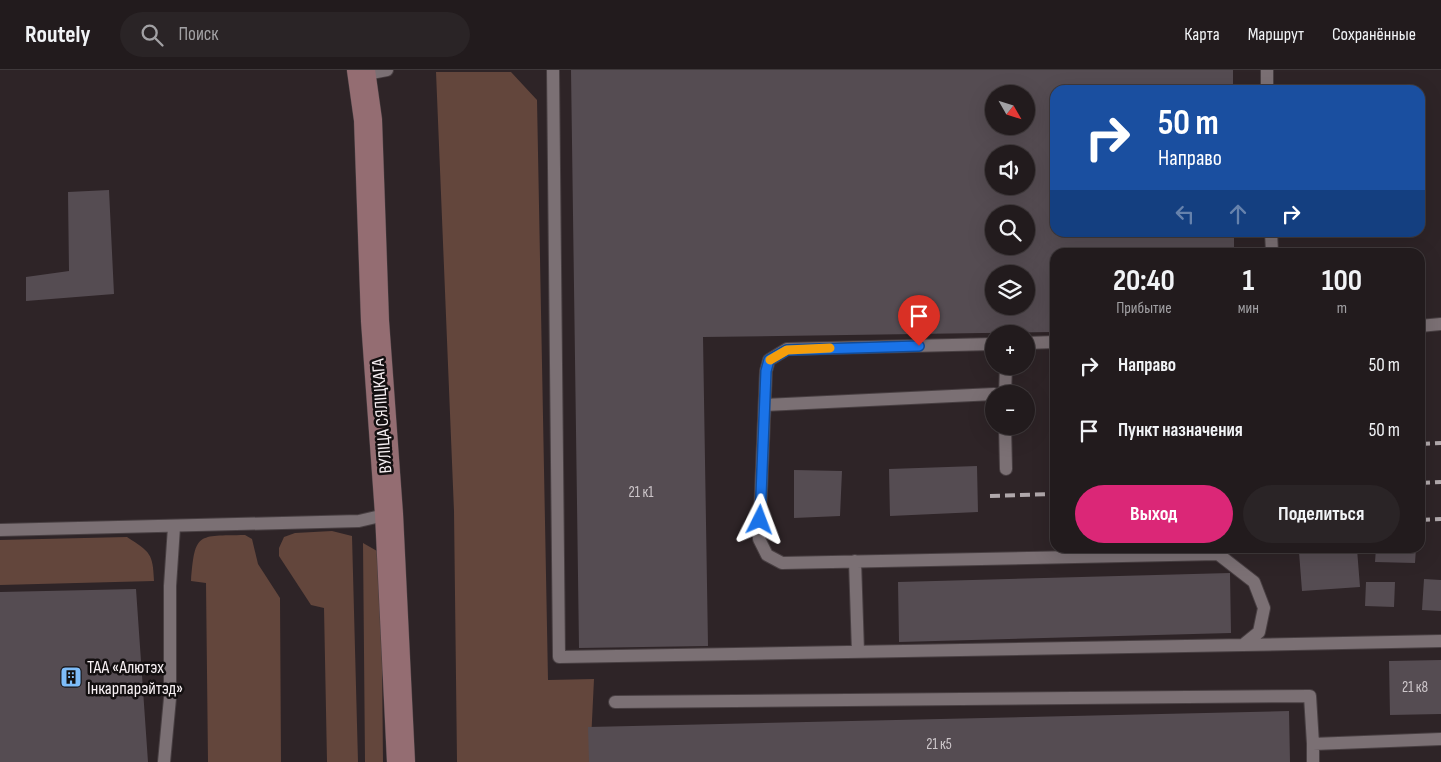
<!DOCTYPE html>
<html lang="ru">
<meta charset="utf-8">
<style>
:root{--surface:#221b1d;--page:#2a2426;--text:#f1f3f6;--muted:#a2a1a4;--line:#3f393b;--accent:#db2777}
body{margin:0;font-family:"Sofia Sans Condensed",sans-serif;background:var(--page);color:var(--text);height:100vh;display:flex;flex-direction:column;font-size:19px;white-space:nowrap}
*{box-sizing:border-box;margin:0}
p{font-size:16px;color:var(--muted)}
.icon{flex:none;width:28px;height:28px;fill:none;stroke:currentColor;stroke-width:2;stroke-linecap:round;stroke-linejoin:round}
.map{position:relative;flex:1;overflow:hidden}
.sheet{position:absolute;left:1050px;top:178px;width:375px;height:305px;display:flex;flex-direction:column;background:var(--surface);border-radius:15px;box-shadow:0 5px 20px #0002,0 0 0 1px var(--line)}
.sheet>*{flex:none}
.top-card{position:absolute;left:1050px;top:15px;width:375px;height:152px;border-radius:15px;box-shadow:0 5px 20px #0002,0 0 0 1px var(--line);background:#1a4fa0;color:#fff;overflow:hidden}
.needle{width:32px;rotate:129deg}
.fabs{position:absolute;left:985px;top:15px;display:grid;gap:10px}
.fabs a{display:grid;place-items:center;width:50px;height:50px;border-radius:50%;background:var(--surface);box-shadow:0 5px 20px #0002,0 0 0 1px var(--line);font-size:25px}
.pin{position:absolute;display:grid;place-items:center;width:42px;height:42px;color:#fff;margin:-51px -21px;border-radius:50% 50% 50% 0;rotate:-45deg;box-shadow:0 0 5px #0007}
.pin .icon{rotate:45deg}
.me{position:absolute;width:55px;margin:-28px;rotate:3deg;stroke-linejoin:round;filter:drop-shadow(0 0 4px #0008)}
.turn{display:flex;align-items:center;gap:18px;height:105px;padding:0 25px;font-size:22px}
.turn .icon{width:65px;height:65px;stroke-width:2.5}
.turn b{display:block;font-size:35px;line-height:42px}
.lanes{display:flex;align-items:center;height:48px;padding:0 25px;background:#0003;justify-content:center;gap:25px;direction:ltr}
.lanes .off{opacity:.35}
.eta{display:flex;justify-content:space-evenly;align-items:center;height:85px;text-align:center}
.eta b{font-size:30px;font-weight:700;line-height:35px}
.action{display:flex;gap:10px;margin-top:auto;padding:10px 25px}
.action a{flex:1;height:58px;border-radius:30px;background:var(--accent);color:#fff;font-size:20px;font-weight:700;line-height:58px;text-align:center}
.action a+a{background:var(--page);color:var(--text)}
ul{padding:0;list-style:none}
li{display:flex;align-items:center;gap:15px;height:65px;padding:0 25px}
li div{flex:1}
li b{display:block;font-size:19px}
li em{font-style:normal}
header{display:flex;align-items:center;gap:30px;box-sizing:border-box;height:70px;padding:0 25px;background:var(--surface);border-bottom:1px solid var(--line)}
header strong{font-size:24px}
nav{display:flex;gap:28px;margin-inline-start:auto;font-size:18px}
.search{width:350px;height:45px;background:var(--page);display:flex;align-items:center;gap:12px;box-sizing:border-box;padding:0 18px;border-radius:28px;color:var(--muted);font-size:19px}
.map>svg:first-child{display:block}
.green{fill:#63463c}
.building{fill:#554c52;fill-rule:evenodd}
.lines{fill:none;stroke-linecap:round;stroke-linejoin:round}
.lane-casing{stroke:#483f42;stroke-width:14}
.secondary-casing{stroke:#483f42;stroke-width:29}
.lane{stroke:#7b7074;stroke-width:12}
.secondary{stroke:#946d72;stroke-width:28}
.rail{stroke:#b0a8ab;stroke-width:4;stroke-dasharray:10 5;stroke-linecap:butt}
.route-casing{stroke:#114b97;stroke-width:12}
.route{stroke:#1a73e8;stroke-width:9}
.slow{stroke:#f59e0b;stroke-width:9}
.labels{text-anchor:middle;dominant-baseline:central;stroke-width:5;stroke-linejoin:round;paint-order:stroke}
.number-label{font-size:15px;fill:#cec7cb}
.street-label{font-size:18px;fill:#f7f0f3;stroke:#130f10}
.poi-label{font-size:18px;fill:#f7f0f3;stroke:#130f10;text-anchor:start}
</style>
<header>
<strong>Routely</strong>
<div class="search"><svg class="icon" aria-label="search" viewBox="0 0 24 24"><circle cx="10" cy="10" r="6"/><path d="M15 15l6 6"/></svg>Поиск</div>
<nav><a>Карта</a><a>Маршрут</a><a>Сохранённые</a></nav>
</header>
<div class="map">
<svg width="1441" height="692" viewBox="0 0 1441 692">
<rect width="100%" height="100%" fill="#2e2427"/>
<path class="green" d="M 436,2 L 511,2 L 537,30 L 548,610 L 594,609 L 590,692 L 457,692 L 454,441 Z
M 332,461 L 352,466 L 358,692 L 327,692 L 324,538 L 311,535 L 279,486 L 279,478 L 284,467 L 295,463 Z
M 245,465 L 252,469 L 258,494 L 280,528 L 281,692 L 208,692 L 206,513 L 191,511 C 195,462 197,466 245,465 Z
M 127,467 C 150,482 153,483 154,511 L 0,515 L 0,470 Z
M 363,473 L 377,481 L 381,489 L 383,692 L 365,692 Z"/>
<path class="building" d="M 571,0 L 1233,0 L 1233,20 L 1055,20 L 1055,162 L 1234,162 L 1234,182 L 1055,182 L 1055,262 L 703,267 L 708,576 L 579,578 ZM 994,24 L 1026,24 L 1026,56 L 994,56 ZM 994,84 L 1026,84 L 1026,116 L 994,116 ZM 994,144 L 1026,144 L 1026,176 L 994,176 ZM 994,204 L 1026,204 L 1026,236 L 994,236 Z
M 109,120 L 114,224 L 26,231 L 26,207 L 69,201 L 68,122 Z
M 977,396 L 978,442 L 890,446 L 889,399 Z
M 794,400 L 842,401 L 840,446 L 794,448 Z
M 1376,478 L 1416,478 L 1415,493 L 1375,492 Z
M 1357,479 L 1360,517 L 1302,521 L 1299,482 Z
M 1230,503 L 1231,563 L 899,572 L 898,512 Z
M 1424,509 L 1441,510 L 1441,541 L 1422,540 Z
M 1366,512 L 1395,512 L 1394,537 L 1365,536 Z
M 136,519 L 148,692 L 0,692 L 0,522 Z
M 1441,590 L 1441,644 L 1390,645 L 1389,591 Z
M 1289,641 L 1290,692 L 589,692 L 588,657 Z"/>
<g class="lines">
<g class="lane-casing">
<path id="lane" d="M 553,0 L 559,587 L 1243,575 L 1259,562 L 1264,538 L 1254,512 L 1218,484 L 782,493 L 767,485 L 759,469 L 766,301 L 769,290 L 787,279 L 994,274
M 1267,0 L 1267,20
M 361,5 L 387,0
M 1271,162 L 1272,182
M 1420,256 L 1441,254
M 1026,273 L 1055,272
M 1005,324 L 1006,296
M 765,335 L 994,324
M 1005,356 L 1006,399
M 0,460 L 359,451 L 389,444
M 855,491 L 858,582
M 1243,575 L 1441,571
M 615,632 L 1310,626 L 1313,674
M 164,692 L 170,628 L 170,516 L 174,457
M 1313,692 L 1313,674 L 1441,669"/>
</g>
<g class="secondary-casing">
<path id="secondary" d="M 361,0 L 368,50 L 375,251 L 389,444 L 401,692"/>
</g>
<use href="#lane" class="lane"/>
<use href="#secondary" class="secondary"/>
<path class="rail" d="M 1420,374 L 1441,373
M 1420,413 L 1441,412
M 990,426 L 1055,424
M 1420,450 L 1441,449"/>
</g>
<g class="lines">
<g class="route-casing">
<path id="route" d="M 760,450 L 766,301 L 769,290 L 787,280 L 919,276"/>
</g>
<use href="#route" class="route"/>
<path class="slow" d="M 770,290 L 787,280 L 830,278"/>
</g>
<defs>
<g id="building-square" transform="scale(1.125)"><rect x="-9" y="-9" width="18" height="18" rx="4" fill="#7ebdf9" stroke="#130f10"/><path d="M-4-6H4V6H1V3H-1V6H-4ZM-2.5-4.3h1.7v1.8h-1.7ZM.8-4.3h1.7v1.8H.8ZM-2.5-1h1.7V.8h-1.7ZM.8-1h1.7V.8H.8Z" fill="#111"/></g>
</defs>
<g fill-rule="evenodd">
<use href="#building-square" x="71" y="607"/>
</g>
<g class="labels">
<g class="number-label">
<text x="641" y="422">21 к1</text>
<text x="1415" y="617">21 к8</text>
<text x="939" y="674">21 к5</text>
</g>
<g class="street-label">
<text transform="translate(382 346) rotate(-94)">ВУЛІЦА СЯЛІЦКАГА</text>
</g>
<g class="poi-label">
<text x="87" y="597">ТАА «Алютэх<tspan x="87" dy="21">Інкарпарэйтэд»</tspan></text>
</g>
</g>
</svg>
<div class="fabs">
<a><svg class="needle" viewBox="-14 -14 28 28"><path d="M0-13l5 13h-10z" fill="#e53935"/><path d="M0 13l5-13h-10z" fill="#a2a1a4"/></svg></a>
<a><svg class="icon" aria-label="sound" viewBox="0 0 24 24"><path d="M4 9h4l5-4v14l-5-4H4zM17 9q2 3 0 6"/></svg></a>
<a><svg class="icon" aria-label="search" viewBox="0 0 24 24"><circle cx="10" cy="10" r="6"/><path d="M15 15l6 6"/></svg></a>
<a><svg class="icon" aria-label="layers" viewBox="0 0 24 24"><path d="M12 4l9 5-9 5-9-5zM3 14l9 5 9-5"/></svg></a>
<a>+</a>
<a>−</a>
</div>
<div class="pin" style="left:919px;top:276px;background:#d93025"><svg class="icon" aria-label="arrive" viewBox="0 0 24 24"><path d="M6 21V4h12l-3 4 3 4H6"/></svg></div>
<svg class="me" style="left:760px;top:450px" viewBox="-20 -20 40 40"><path d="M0-17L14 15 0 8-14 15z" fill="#1a73e8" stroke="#fff" stroke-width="4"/></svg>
<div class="top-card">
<div class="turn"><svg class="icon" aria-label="right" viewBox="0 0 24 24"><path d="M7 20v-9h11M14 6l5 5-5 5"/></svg><div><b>50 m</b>Направо</div></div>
<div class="lanes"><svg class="icon off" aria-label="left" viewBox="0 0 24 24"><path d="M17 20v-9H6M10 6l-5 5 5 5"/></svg><svg class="icon off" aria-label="ahead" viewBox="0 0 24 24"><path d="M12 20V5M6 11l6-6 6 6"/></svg><svg class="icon" aria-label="right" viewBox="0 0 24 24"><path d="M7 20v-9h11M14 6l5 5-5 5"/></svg></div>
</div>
<section class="sheet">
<div class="eta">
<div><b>20:40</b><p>Прибытие</p></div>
<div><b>1</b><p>мин</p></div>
<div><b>100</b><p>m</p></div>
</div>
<ul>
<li><svg class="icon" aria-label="right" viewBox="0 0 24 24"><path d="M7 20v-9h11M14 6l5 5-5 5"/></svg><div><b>Направо</b></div><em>50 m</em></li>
<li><svg class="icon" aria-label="arrive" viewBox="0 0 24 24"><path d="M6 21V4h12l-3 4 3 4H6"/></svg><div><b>Пункт назначения</b></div><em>50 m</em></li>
</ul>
<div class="action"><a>Выход</a><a>Поделиться</a></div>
</section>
</div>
